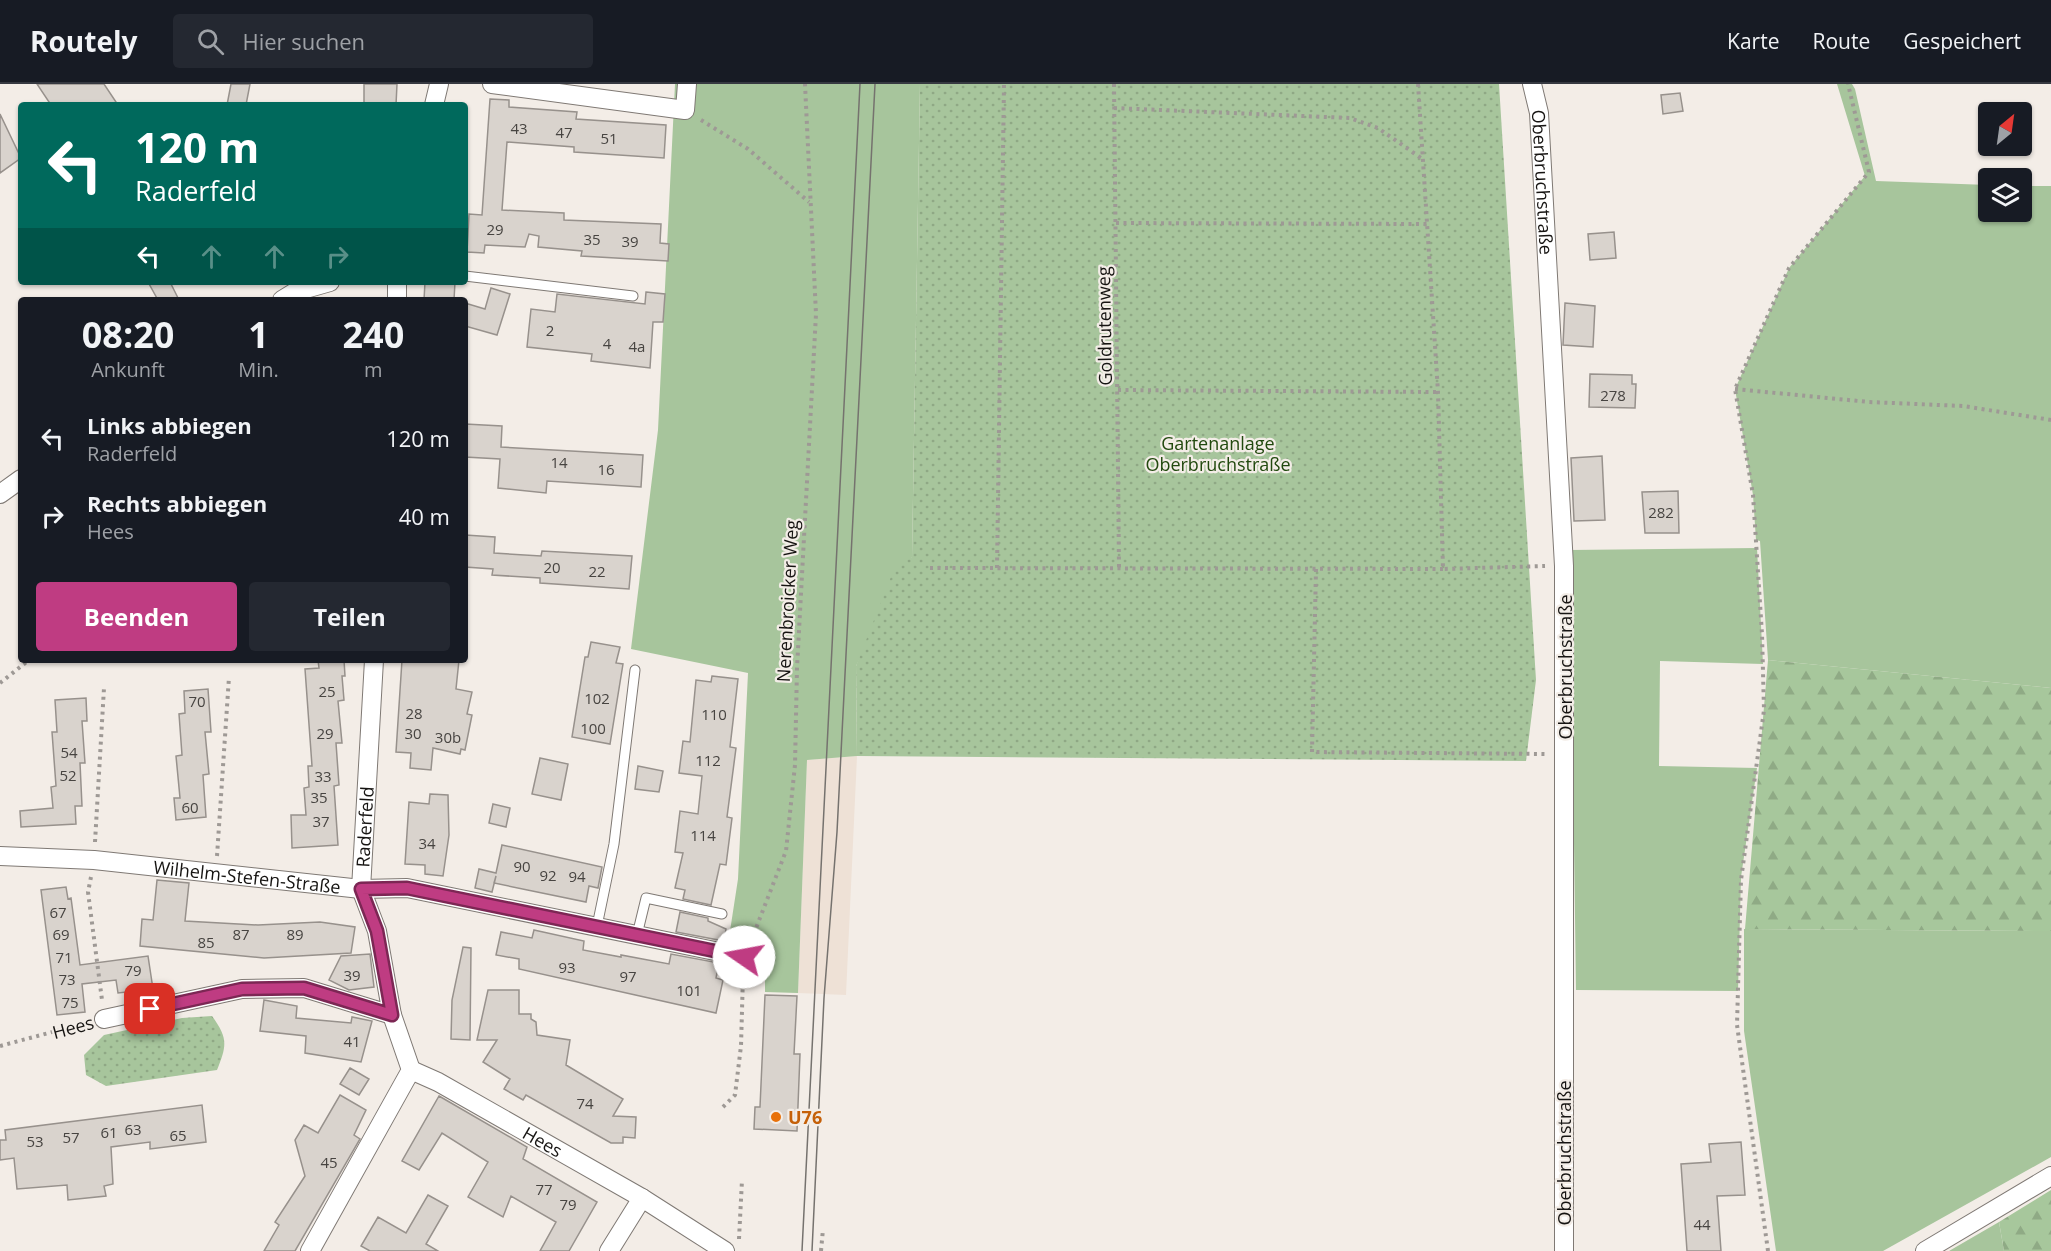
<!DOCTYPE html>
<html lang="de">
<meta charset="utf-8">
<style>
:root{--surface:#171b24;--page:#242831;--text:#f1f3f6;--muted:#9ea1a6;--line:#363941;--accent:#bf3c82}
body{margin:0;font-family:"Open Sans",sans-serif;background:var(--page);color:var(--text);height:100vh;display:flex;flex-direction:column;font-size:22px;white-space:nowrap}
*{box-sizing:border-box;margin:0}
p{font-size:20px;color:var(--muted)}
.icon{flex:none;width:33px;height:33px;fill:none;stroke:currentColor;stroke-width:2;stroke-linecap:round;stroke-linejoin:round}
.map{position:relative;flex:1;overflow:hidden}
.details{position:absolute;left:18px;top:213px;width:450px;height:366px;display:flex;flex-direction:column;background:var(--surface);border-radius:6px;box-shadow:0 2px 4px #0004}
.details>*{flex:none}
.guide{position:absolute;left:18px;top:18px;width:450px;height:183px;border-radius:6px;box-shadow:0 2px 4px #0004;background:#00695c;color:#fff;overflow:hidden}
.needle{width:39px;rotate:29deg}
.controls{position:absolute;left:1978px;top:18px;display:grid;gap:12px}
.controls a{display:grid;place-items:center;width:54px;height:54px;border-radius:6px;background:var(--surface);box-shadow:0 2px 4px #0004;font-size:30px}
.pin{position:absolute;display:grid;place-items:center;width:51px;height:51px;color:#fff;margin:-26px;border-radius:12px;box-shadow:0 3px 9px #0006}
.me{position:absolute;width:66px;margin:-33px;rotate:282deg;stroke-linejoin:round;filter:drop-shadow(0 0 4px #0008)}
.turn{display:flex;align-items:center;gap:21px;height:126px;padding:0 18px;font-size:27px}
.turn .icon{width:78px;height:78px;stroke-width:2.5}
.turn b{display:block;font-size:42px;line-height:51px}
.lanes{display:flex;align-items:center;height:57px;padding:0 18px;background:#0003;justify-content:center;gap:30px;direction:ltr}
.lanes .off{opacity:.35}
.eta{display:flex;justify-content:space-evenly;align-items:center;height:102px;text-align:center}
.eta b{font-size:36px;font-weight:700;line-height:42px}
.action{display:flex;gap:12px;margin-top:auto;padding:12px 18px}
.action a{flex:1;height:69px;border-radius:6px;background:var(--accent);color:#fff;font-size:24px;font-weight:700;line-height:69px;text-align:center}
.action a+a{background:var(--page);color:var(--text)}
ul{padding:0;list-style:none}
li{display:flex;align-items:center;gap:18px;height:78px;padding:0 18px}
li div{flex:1}
li b{display:block;font-size:22px}
li em{font-style:normal}
header{display:flex;align-items:center;gap:36px;box-sizing:border-box;height:84px;padding:0 30px;background:var(--surface);border-bottom:2px solid var(--line)}
header strong{font-size:28px}
nav{display:flex;gap:33px;margin-inline-start:auto;font-size:21px}
.search{width:420px;height:54px;background:var(--page);display:flex;align-items:center;gap:15px;box-sizing:border-box;padding:0 21px;border-radius:6px;color:var(--muted);font-size:22px}
.map>svg:first-child{display:block}
.built{fill:#eee1d6}
.grass{fill:#a7c59c}
.forest{fill:url(#forest-firs)}
.park{fill:url(#park-dots)}
.building{fill:#d9d3cd;stroke:#97918c;stroke-width:1.5}
.lines{fill:none;stroke-linecap:round;stroke-linejoin:round}
.lane-casing{stroke:#7f7974;stroke-width:11}
.street-casing{stroke:#7f7974;stroke-width:20}
.path{stroke:#9e9995;stroke-width:4;stroke-dasharray:3 4.5;stroke-linecap:butt}
.lane{stroke:#fff;stroke-width:9}
.street{stroke:#fff;stroke-width:18}
.tram{stroke:#75726e;stroke-width:1.5}
.route-casing{stroke:#7c2754;stroke-width:15}
.route{stroke:#bf3c82;stroke-width:10}
.food-dot{fill:#e8710a;stroke:#f3ede7;stroke-width:2}
.labels{text-anchor:middle;dominant-baseline:central;stroke-width:4.5;stroke-linejoin:round;paint-order:stroke}
.number-label{font-size:15px;fill:#474441}
.street-label{font-size:18px;fill:#161412;stroke:#f3ede7}
.park-label{font-size:18px;fill:#21490e;stroke:#f3ede7}
.food-label{font-size:18px;font-weight:bold;fill:#c56008;stroke:#f3ede7;text-anchor:start}
</style>
<header>
<strong>Routely</strong>
<div class="search"><svg class="icon" aria-label="search" viewBox="0 0 24 24"><circle cx="10" cy="10" r="6"/><path d="M15 15l6 6"/></svg>Hier suchen</div>
<nav><a>Karte</a><a>Route</a><a>Gespeichert</a></nav>
</header>
<div class="map">
<svg width="2051" height="1167" viewBox="0 0 2051 1167">
<defs>
<pattern id="forest-firs" width="22" height="20" patternUnits="userSpaceOnUse" patternTransform="scale(1.5)"><rect width="22" height="20" fill="#a7c79c"/><path d="M5 1l3.5 6h-7zM16 11l3.5 6h-7z" fill="#8faa85"/></pattern>
<pattern id="park-dots" width="8" height="8" patternUnits="userSpaceOnUse" patternTransform="scale(1.5)"><rect width="8" height="8" fill="#a7c59c"/><path d="M2 2h.1M6 6h.1" fill="none" stroke="#8fa885" stroke-width="1.8" stroke-linecap="round"/></pattern>
</defs>
<rect width="100%" height="100%" fill="#f3ede7"/>
<path class="built" d="M 857,672 L 846,911 L 798,909 L 807,676 Z"/>
<path class="grass" d="M 675,0 L 920,0 L 912,473 L 856,582 L 857,672 L 807,676 L 798,909 L 765,908 L 765,875 L 728,860 L 738,795 L 748,589 L 631,565 L 658,346 Z
M 1837,0 L 1852,0 L 1855,5 L 1876,97 L 1989,101 L 1989,128 L 2022,128 L 2022,102 L 2051,102 L 2051,604 L 1768,576 L 1760,457 L 1756,456 L 1753,411 L 1735,305 L 1789,184 L 1865,92 Z
M 1757,464 L 1763,580 L 1660,577 L 1659,682 L 1757,684 L 1741,793 L 1738,907 L 1576,906 L 1570,466 Z
M 1744,845 L 2051,847 L 2051,1073 L 1883,1167 L 1776,1167 L 1744,947 Z
M 1999,1138 L 2004,1167 L 1949,1167 Z"/>
<path class="forest" d="M 1768,576 L 2051,604 L 2051,847 L 1745,845 Z
M 2051,1106 L 2051,1167 L 2004,1167 L 1999,1138 Z"/>
<path class="park" d="M 920,0 L 1499,0 L 1536,596 L 1526,677 L 857,672 L 856,582 L 894,485 L 912,473 Z
M 212,932 C 228,954 227,961 217,986 L 106,1002 L 86,991 L 84,971 L 104,951 L 182,934 Z"/>
<path class="building" d="M 37,0 L 104,0 L 118,21 L 51,21 Z
M 231,0 L 250,0 L 246,21 L 227,21 Z
M 364,0 L 397,0 L 396,21 L 364,21 Z
M 1680,9 L 1683,27 L 1663,30 L 1661,11 Z
M 490,15 L 509,16 L 509,23 L 577,28 L 576,35 L 666,41 L 664,74 L 574,68 L 574,63 L 507,58 L 502,126 L 564,129 L 564,136 L 661,140 L 660,159 L 669,160 L 668,177 L 581,172 L 582,167 L 538,163 L 539,152 L 529,150 L 525,163 L 485,161 L 484,169 L 467,168 L 469,130 L 482,131 Z
M 0,30 L 21,74 L 0,89 Z
M 1614,148 L 1616,174 L 1590,176 L 1588,150 Z
M 148,198 L 170,198 L 179,216 L 158,216 Z
M 425,198 L 455,198 L 454,216 L 424,216 Z
M 491,204 L 510,210 L 497,251 L 465,242 L 465,219 L 485,225 Z
M 646,208 L 665,210 L 663,238 L 653,238 L 650,284 L 591,277 L 592,270 L 527,263 L 531,225 L 555,228 L 557,210 L 645,220 Z
M 1565,219 L 1595,222 L 1593,263 L 1563,261 Z
M 1590,290 L 1632,291 L 1632,300 L 1636,300 L 1635,324 L 1589,323 Z
M 465,340 L 502,342 L 501,363 L 643,371 L 641,403 L 547,397 L 546,409 L 498,404 L 500,375 L 465,373 Z
M 1602,372 L 1605,436 L 1574,437 L 1571,374 Z
M 1678,407 L 1679,449 L 1645,449 L 1642,408 Z
M 465,451 L 495,453 L 494,469 L 541,472 L 542,467 L 632,472 L 629,505 L 540,499 L 540,494 L 492,491 L 493,485 L 465,483 Z
M 591,558 L 620,563 L 616,579 L 623,580 L 610,660 L 572,653 L 585,573 L 588,573 Z
M 318,576 L 344,576 L 345,592 L 342,592 L 344,616 L 338,617 L 342,659 L 336,659 L 339,701 L 334,702 L 338,761 L 292,764 L 291,731 L 306,731 L 304,704 L 309,703 L 308,682 L 312,682 L 305,585 L 319,584 Z
M 402,576 L 459,576 L 456,605 L 472,608 L 467,630 L 472,631 L 465,666 L 461,665 L 460,670 L 433,664 L 431,686 L 410,684 L 411,669 L 396,668 Z
M 712,592 L 738,595 L 730,663 L 736,664 L 727,733 L 732,734 L 726,781 L 720,780 L 711,821 L 683,815 L 685,806 L 675,804 L 683,769 L 675,768 L 680,727 L 698,730 L 702,692 L 679,689 L 683,657 L 690,658 L 696,596 L 711,598 Z
M 208,605 L 211,648 L 205,648 L 209,690 L 203,691 L 206,733 L 176,736 L 174,714 L 180,714 L 176,672 L 182,671 L 179,630 L 185,629 L 184,607 Z
M 86,614 L 87,637 L 82,637 L 85,679 L 80,679 L 82,722 L 75,722 L 76,740 L 21,743 L 20,727 L 53,724 L 51,703 L 56,702 L 52,648 L 57,648 L 55,616 Z
M 540,674 L 568,680 L 561,716 L 532,710 Z
M 638,682 L 663,687 L 659,708 L 635,705 Z
M 430,710 L 448,711 L 449,751 L 443,792 L 425,790 L 425,781 L 405,780 L 409,718 L 429,720 Z
M 493,720 L 510,724 L 506,743 L 489,739 Z
M 502,761 L 602,783 L 598,804 L 589,802 L 586,818 L 494,799 L 496,792 L 492,808 L 475,804 L 479,785 L 496,789 Z
M 157,796 L 189,799 L 185,837 L 258,841 L 320,838 L 355,843 L 351,869 L 264,874 L 140,862 L 142,835 L 153,836 Z
M 66,803 L 68,815 L 71,814 L 80,881 L 148,872 L 153,905 L 118,909 L 116,896 L 82,900 L 85,928 L 57,931 L 41,806 Z
M 680,828 L 708,834 L 708,837 L 726,845 L 724,857 L 676,848 Z
M 534,846 L 584,857 L 583,866 L 621,873 L 621,871 L 669,880 L 671,870 L 719,879 L 716,894 L 723,896 L 716,929 L 519,885 L 519,875 L 496,871 L 501,848 L 532,854 Z
M 463,863 L 471,864 L 470,956 L 451,955 L 452,916 Z
M 370,870 L 374,903 L 349,906 L 329,896 L 341,872 Z
M 488,906 L 519,906 L 519,930 L 531,930 L 531,935 L 536,938 L 537,951 L 570,956 L 566,981 L 623,1015 L 613,1032 L 636,1033 L 635,1054 L 623,1053 L 623,1059 L 611,1059 L 526,1011 L 523,1016 L 504,1005 L 510,995 L 483,978 L 497,956 L 477,956 Z
M 765,911 L 797,912 L 794,970 L 800,970 L 797,1047 L 754,1045 L 755,1023 L 760,1023 Z
M 264,916 L 297,922 L 296,934 L 351,939 L 352,933 L 372,937 L 361,978 L 305,969 L 306,952 L 260,947 Z
M 350,984 L 369,995 L 359,1011 L 340,1000 Z
M 340,1011 L 366,1026 L 354,1051 L 360,1055 L 295,1167 L 264,1167 L 279,1141 L 275,1138 L 305,1092 L 295,1056 L 304,1041 L 318,1049 Z
M 439,1012 L 527,1063 L 523,1075 L 597,1118 L 569,1167 L 540,1167 L 556,1138 L 511,1112 L 503,1133 L 468,1113 L 488,1078 L 442,1049 L 419,1086 L 402,1077 Z
M 202,1021 L 206,1058 L 150,1065 L 150,1058 L 111,1063 L 113,1100 L 104,1102 L 106,1112 L 68,1116 L 67,1101 L 17,1105 L 14,1074 L 0,1076 L 0,1056 L 6,1056 L 5,1046 Z
M 1741,1058 L 1745,1111 L 1717,1112 L 1721,1167 L 1687,1167 L 1681,1080 L 1711,1078 L 1709,1060 Z
M 428,1111 L 448,1122 L 426,1160 L 438,1167 L 370,1167 L 361,1162 L 378,1133 L 406,1149 Z"/>
<g class="lines">
<g class="lane-casing">
<path id="lane" d="M 465,192 L 633,212
M 597,842 L 614,760 L 635,586
M 637,851 L 646,814 L 722,830"/>
</g>
<g class="street-casing">
<g id="street">
<path d="M 492,0 L 685,26 L 687,0"/>
<path id="s1" d="M 1532,0 L 1539,29 L 1564,482 L 1564,1167"/>
<path d="M 434,21 L 439,0"/>
<path d="M 397,198 L 397,216"/>
<path d="M 282,216 L 295,208 L 330,198"/>
<path d="M 0,410 L 21,395"/>
<path id="s2" d="M 0,772 L 94,776 L 361,805 L 407,804 L 744,873"/>
<path d="M 104,935 L 242,905 L 304,904 L 392,931"/>
<path id="s3" d="M 411,986 L 438,998 L 642,1114 L 725,1167"/>
<path id="s4" d="M 310,1167 L 411,986 L 392,931 L 377,847 L 361,805 L 374,576"/>
<path d="M 609,1167 L 642,1114"/>
<path d="M 1925,1167 L 2051,1092"/>
</g>
</g>
<path class="path" d="M 1114,0 L 1119,484
M 1418,0 L 1438,308 L 1443,485 L 1545,482
M 1114,24 L 1350,34 L 1378,44 L 1421,74
M 701,36 L 748,65 L 809,118
M 1116,139 L 1427,140
M 1735,305 L 1869,318 L 1963,322 L 2051,336
M 1118,306 L 1438,308
M 930,484 L 1443,485
M 997,484 L 1004,0
M 1316,485 L 1312,668 L 1547,670
M 0,599 L 29,576
M 95,758 L 104,604
M 217,772 L 229,593
M 91,793 L 88,808 L 102,916
M 751,857 L 786,767 L 795,681 L 797,584 L 816,230 L 805,0
M 0,962 L 86,939
M 723,1023 L 735,1011 L 741,962 L 743,891
M 739,1155 L 742,1096
M 821,1167 L 823,1145
M 1768,1167 L 1737,941 L 1741,796 L 1764,626 L 1762,550 L 1753,411 L 1735,305 L 1789,184 L 1869,88 L 1848,0"/>
<use href="#lane" class="lane"/>
<use href="#street" class="street"/>
<path class="tram" d="M 802,1167 L 860,0
M 812,1167 L 824,914 L 837,748 L 875,0"/>
</g>
<g class="lines">
<g class="route-casing">
<path id="route" d="M 150,925 L 242,905 L 304,904 L 392,931 L 377,847 L 361,805 L 407,804 L 744,873"/>
</g>
<use href="#route" class="route"/>
</g>
<circle class="food-dot" cx="776" cy="1033" r="6"/>
<g class="labels">
<g class="number-label">
<text x="519" y="44">43</text>
<text x="564" y="48">47</text>
<text x="609" y="54">51</text>
<text x="495" y="145">29</text>
<text x="592" y="155">35</text>
<text x="630" y="157">39</text>
<text x="550" y="246">2</text>
<text x="607" y="259">4</text>
<text x="637" y="262">4a</text>
<text x="1613" y="311">278</text>
<text x="559" y="378">14</text>
<text x="606" y="385">16</text>
<text x="1661" y="428">282</text>
<text x="552" y="483">20</text>
<text x="597" y="487">22</text>
<text x="327" y="607">25</text>
<text x="597" y="614">102</text>
<text x="197" y="617">70</text>
<text x="414" y="629">28</text>
<text x="714" y="630">110</text>
<text x="593" y="644">100</text>
<text x="325" y="649">29</text>
<text x="413" y="649">30</text>
<text x="448" y="653">30b</text>
<text x="69" y="668">54</text>
<text x="708" y="676">112</text>
<text x="68" y="691">52</text>
<text x="323" y="692">33</text>
<text x="319" y="713">35</text>
<text x="190" y="723">60</text>
<text x="321" y="737">37</text>
<text x="703" y="751">114</text>
<text x="427" y="759">34</text>
<text x="522" y="782">90</text>
<text x="548" y="791">92</text>
<text x="577" y="792">94</text>
<text x="58" y="828">67</text>
<text x="61" y="850">69</text>
<text x="241" y="850">87</text>
<text x="295" y="850">89</text>
<text x="206" y="858">85</text>
<text x="64" y="873">71</text>
<text x="567" y="883">93</text>
<text x="133" y="886">79</text>
<text x="352" y="891">39</text>
<text x="628" y="892">97</text>
<text x="67" y="895">73</text>
<text x="689" y="906">101</text>
<text x="70" y="918">75</text>
<text x="352" y="957">41</text>
<text x="585" y="1019">74</text>
<text x="133" y="1045">63</text>
<text x="109" y="1048">61</text>
<text x="178" y="1051">65</text>
<text x="71" y="1053">57</text>
<text x="35" y="1057">53</text>
<text x="329" y="1078">45</text>
<text x="544" y="1105">77</text>
<text x="568" y="1120">79</text>
<text x="1702" y="1140">44</text>
</g>
<g class="street-label">
<text stroke="none"><textPath href="#s1" startOffset="99">Oberbruchstraße</textPath></text>
<text transform="translate(1104 242) rotate(-91)">Goldrutenweg</text>
<text transform="translate(787 517) rotate(-87)">Nerenbroicker Weg</text>
<text transform="translate(1565 583) rotate(-90)">Oberbruchstraße</text>
<text stroke="none"><textPath href="#s4" startOffset="458">Raderfeld</textPath></text>
<text stroke="none"><textPath href="#s2" startOffset="248">Wilhelm-Stefen-Straße</textPath></text>
<text transform="translate(73 943) rotate(-15)">Hees</text>
<text stroke="none"><textPath href="#s3" startOffset="150">Hees</textPath></text>
<text transform="translate(1564 1069) rotate(-90)">Oberbruchstraße</text>
</g>
<g class="park-label">
<text x="1218" y="359">Gartenanlage<tspan x="1218" dy="21">Oberbruchstraße</tspan></text>
</g>
<g class="food-label">
<text x="788" y="1033">U76</text>
</g>
</g>
</svg>
<div class="controls">
<a><svg class="needle" viewBox="-14 -14 28 28"><path d="M0-13l5 13h-10z" fill="#e53935"/><path d="M0 13l5-13h-10z" fill="#9ea1a6"/></svg></a>
<a><svg class="icon" aria-label="layers" viewBox="0 0 24 24"><path d="M12 4l9 5-9 5-9-5zM3 14l9 5 9-5"/></svg></a>
</div>
<div class="pin" style="left:150px;top:925px;background:#d93025"><svg class="icon" aria-label="arrive" viewBox="0 0 24 24"><path d="M6 21V4h12l-3 4 3 4H6"/></svg></div>
<svg class="me" style="left:744px;top:873px" viewBox="-20 -20 40 40"><circle r="19" fill="#fff"/><path d="M0-13L10 11 0 6-10 11z" fill="#bf3c82"/></svg>
<div class="guide">
<div class="turn"><svg class="icon" aria-label="left" viewBox="0 0 24 24"><path d="M17 20v-9H6M10 6l-5 5 5 5"/></svg><div><b>120 m</b>Raderfeld</div></div>
<div class="lanes"><svg class="icon" aria-label="left" viewBox="0 0 24 24"><path d="M17 20v-9H6M10 6l-5 5 5 5"/></svg><svg class="icon off" aria-label="ahead" viewBox="0 0 24 24"><path d="M12 20V5M6 11l6-6 6 6"/></svg><svg class="icon off" aria-label="ahead" viewBox="0 0 24 24"><path d="M12 20V5M6 11l6-6 6 6"/></svg><svg class="icon off" aria-label="right" viewBox="0 0 24 24"><path d="M7 20v-9h11M14 6l5 5-5 5"/></svg></div>
</div>
<section class="details">
<div class="eta">
<div><b>08:20</b><p>Ankunft</p></div>
<div><b>1</b><p>Min.</p></div>
<div><b>240</b><p>m</p></div>
</div>
<ul>
<li><svg class="icon" aria-label="left" viewBox="0 0 24 24"><path d="M17 20v-9H6M10 6l-5 5 5 5"/></svg><div><b>Links abbiegen</b><p>Raderfeld</p></div><em>120 m</em></li>
<li><svg class="icon" aria-label="right" viewBox="0 0 24 24"><path d="M7 20v-9h11M14 6l5 5-5 5"/></svg><div><b>Rechts abbiegen</b><p>Hees</p></div><em>40 m</em></li>
</ul>
<div class="action"><a>Beenden</a><a>Teilen</a></div>
</section>
</div>
